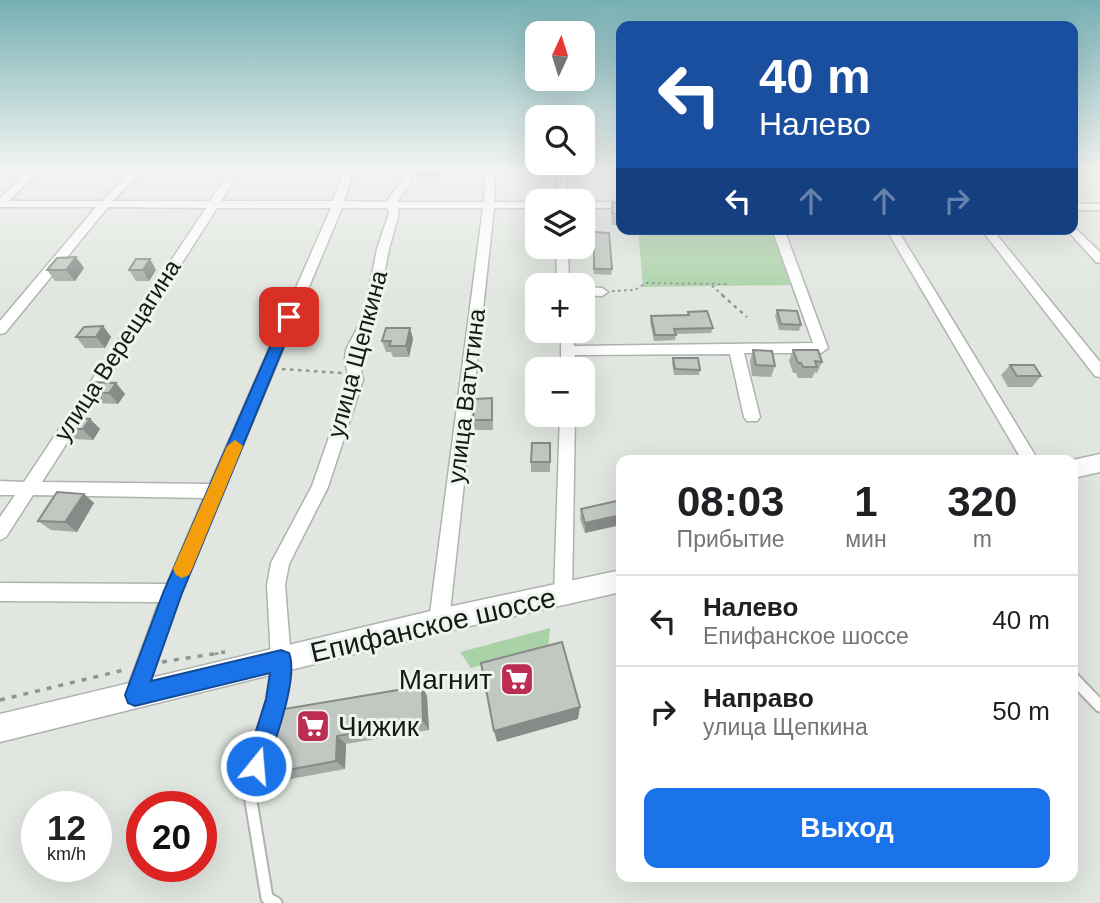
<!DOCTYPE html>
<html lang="ru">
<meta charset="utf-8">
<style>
:root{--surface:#fff;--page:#f2f2f2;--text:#202124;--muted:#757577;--line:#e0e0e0;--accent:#1a73e8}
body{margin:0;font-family:Helvetica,sans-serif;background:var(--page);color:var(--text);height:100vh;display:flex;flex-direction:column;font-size:26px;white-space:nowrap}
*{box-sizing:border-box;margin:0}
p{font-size:23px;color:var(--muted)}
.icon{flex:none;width:38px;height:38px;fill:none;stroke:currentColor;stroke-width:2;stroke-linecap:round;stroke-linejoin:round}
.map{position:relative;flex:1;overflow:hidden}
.sheet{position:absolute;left:616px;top:455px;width:462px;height:427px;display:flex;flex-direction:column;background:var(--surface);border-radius:14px;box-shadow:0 7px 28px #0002}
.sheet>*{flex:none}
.hud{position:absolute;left:616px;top:21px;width:462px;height:214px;border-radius:14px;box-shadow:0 7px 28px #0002;background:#1a4fa0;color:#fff;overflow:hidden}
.needle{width:46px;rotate:4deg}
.tools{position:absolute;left:525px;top:21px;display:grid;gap:14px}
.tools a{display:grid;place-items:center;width:70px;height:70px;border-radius:14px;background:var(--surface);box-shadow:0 7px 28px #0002;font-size:35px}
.speed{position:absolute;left:21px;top:791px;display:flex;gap:14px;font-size:35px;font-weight:700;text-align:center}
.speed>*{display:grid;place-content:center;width:91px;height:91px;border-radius:50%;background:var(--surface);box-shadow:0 7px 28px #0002;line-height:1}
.speed small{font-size:18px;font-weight:400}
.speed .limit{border:10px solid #d22;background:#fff;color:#111}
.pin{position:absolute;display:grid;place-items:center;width:60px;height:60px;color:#fff;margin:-30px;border-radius:14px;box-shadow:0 4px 10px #0006}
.me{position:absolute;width:77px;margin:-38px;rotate:17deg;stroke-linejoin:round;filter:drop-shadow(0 0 5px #0008)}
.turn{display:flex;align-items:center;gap:24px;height:147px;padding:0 28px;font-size:32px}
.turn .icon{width:91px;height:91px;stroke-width:2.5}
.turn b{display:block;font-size:49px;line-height:60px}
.lanes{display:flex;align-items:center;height:66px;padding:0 28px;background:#0003;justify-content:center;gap:35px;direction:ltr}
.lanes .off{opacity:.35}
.eta{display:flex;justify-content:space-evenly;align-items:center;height:119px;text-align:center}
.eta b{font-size:42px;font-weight:600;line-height:49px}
.cta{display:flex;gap:14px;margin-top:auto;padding:14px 28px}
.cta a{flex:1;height:80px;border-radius:14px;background:var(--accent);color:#fff;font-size:28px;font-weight:600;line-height:80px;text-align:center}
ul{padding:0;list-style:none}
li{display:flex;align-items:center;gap:21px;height:91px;padding:0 28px;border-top:2px solid var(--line)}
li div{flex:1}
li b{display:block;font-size:26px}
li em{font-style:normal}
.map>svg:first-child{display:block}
.green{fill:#aad2a7}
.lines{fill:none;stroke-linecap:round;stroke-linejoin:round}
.lane-casing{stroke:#aeb3ae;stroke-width:15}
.street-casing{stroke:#aeb3ae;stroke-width:3}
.secondary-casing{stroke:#aeb3ae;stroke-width:3}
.path-far2{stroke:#919591;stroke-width:2;stroke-dasharray:2.5 3.5;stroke-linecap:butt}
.path-far1{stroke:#919591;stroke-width:2.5;stroke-dasharray:3.5 4.5;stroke-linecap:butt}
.path{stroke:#919591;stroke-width:3.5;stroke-dasharray:5 7;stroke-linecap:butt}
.lane{stroke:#fff;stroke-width:11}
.street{fill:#fff;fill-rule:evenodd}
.secondary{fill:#fff;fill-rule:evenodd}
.wall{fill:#a6aba6}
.shaded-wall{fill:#878b87}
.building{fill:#c1c7c1;stroke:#878b87;stroke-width:2}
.route{fill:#1a73e8;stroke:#114b97;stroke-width:2}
.slow{fill:#f59e0b}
.labels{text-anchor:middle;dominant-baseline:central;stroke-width:6;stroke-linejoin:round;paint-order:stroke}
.street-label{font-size:24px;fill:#171917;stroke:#eef4ee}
.near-street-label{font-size:28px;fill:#171917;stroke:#eef4ee}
.near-poi-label{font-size:28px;fill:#171917;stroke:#eef4ee;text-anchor:end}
</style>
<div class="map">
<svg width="1100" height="903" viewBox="0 0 1100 903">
<rect width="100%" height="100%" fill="#e1e6e0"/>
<path class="green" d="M 638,229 L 773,230 L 790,285 L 643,287 Z
M 550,628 L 548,649 L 471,668 L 460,652 Z"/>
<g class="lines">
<g class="lane-casing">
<path id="lane" d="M 1073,678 L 1100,706
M 276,903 L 267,898 L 249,789 L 276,699 L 281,663"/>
</g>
<g class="street-casing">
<path id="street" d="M 30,170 L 40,170 L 9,201 L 102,201 L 132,170 L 142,170 L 113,201 L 210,201 L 231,170 L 241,170 L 221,201 L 333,201 L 344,170 L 354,170 L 344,201 L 386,202 L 400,183 L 404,170 L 414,170 L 410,183 L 397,202 L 484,202 L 485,170 L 495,170 L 494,202 L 537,202 L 537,208 L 494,208 L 449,621 L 446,628 L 439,630 L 432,628 L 429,621 L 483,208 L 398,208 L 399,213 L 389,249 L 376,315 L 360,350 L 359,360 L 363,380 L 328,487 L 289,564 L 285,585 L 291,660 L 288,667 L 281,670 L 274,667 L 271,660 L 267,585 L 271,563 L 312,486 L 349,380 L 345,360 L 346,350 L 364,315 L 377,249 L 389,213 L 387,208 L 342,208 L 181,593 L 142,702 L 135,705 L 128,702 L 125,695 L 159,602 L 0,601 L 0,583 L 167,584 L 204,498 L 33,495 L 6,537 L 0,540 L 0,517 L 15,495 L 0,495 L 0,481 L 24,482 L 206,208 L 108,207 L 5,333 L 0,334 L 0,321 L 96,207 L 0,207 L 0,198 ZM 217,208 L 331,208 L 210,484 L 42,482 Z
M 557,170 L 567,170 L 567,201 L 557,201 Z
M 1094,170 L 1100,170 L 1100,174 Z
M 583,202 L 621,202 L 621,208 L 583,208 Z
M 1073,204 L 1100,204 L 1100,210 L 1073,210 Z
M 1073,226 L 1100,252 L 1100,263 L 1096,262 L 1066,229 L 1073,229 Z
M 772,229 L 784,229 L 828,348 L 821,353 L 744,353 L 760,417 L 757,421 L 747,421 L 744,417 L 730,354 L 575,355 L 575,369 L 561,369 L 561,331 L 573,331 L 574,346 L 813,343 Z
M 886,229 L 897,229 L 1038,460 L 1022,460 Z
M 981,229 L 992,229 L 1100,362 L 1100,377 L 1095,376 Z
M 556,247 L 568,247 L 569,285 L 557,285 Z
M 583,287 L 602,288 L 608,292 L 602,296 L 583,295 Z
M 560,415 L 575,415 L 572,595 L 570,601 L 563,604 L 556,601 L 554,595 Z"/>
</g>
<g class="secondary-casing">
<path id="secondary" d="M 1100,454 L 1100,472 L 1073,478 L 1073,460 Z
M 621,570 L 621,592 L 439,633 L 0,742 L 0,714 L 439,609 Z"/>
</g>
<path class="path-far2" d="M 712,286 L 724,296
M 612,291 L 635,290 L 646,283 L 728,284"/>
<path class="path-far1" d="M 722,295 L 747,317
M 282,369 L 342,373
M 215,654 L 225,652"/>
<path class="path" d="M 162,662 L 225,652
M 0,700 L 128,669"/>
<use href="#lane" class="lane"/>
<use href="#street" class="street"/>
<use href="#secondary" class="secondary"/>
</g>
<path class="wall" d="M 416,170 L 442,170 L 440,177 L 417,177 Z
M 612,203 L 621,203 L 621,225 L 612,225 L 611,214 Z
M 594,232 L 612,269 L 611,275 L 594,274 Z
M 76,257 L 84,268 L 75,281 L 55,281 L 47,270 Z
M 150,259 L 156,270 L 149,281 L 136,281 L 129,270 Z
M 583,300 L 587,313 L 587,319 L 583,319 Z
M 777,310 L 801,325 L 799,331 L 779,330 L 775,316 Z
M 688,312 L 713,328 L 711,333 L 676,334 L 675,340 L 654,341 L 650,322 L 651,316 L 687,315 Z
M 103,326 L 111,337 L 105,348 L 85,348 L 76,337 Z
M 410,328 L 413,339 L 409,357 L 393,357 L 391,352 L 386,352 L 382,341 Z
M 753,350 L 775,366 L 771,377 L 752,376 L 750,361 Z
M 793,350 L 822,362 L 817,373 L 815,372 L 812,378 L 798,378 L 796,373 L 793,373 L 789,361 Z
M 673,358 L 700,370 L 699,375 L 674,375 L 672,363 Z
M 1010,365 L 1041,376 L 1032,387 L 1008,387 L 1001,375 Z
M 116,383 L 125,394 L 118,404 L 96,403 L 86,392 Z
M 493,409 L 493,430 L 475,430 L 473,420 Z
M 90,419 L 100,429 L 93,440 L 75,439 L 65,429 Z
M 550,443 L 550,472 L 531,472 L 531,462 Z
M 84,494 L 94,503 L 77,532 L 51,530 L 38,521 Z
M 621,500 L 585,533 L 580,519 L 581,509 Z
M 422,686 L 427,696 L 429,730 L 346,744 L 345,769 L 285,780 L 272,773 Z"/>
<path class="shaded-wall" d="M 76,257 L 84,268 L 75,281 L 66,270 Z
M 150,259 L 156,270 L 149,281 L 143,270 Z
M 103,326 L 111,337 L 105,348 L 96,337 Z
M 410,328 L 413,339 L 409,357 L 406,346 Z
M 116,383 L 125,394 L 118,404 L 109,393 Z
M 90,419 L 100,429 L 93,440 L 83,429 Z
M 84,494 L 94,503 L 77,532 L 65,522 Z
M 621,515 L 621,525 L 585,533 L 585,523 Z
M 422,686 L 427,696 L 429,730 L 423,721 Z
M 580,707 L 578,719 L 497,742 L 494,731 Z
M 337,736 L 346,744 L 345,769 L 336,761 Z"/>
<path class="building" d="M 612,203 L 621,203 L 621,214 L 613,214 Z
M 594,232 L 609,233 L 612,269 L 594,269 Z
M 76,257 L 66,270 L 47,270 L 57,258 Z
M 136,259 L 150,259 L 143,270 L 129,270 Z
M 583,300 L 586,300 L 587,313 L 583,313 Z
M 777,310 L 797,311 L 801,325 L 781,324 Z
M 707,311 L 713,328 L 674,329 L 676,335 L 655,335 L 651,316 L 689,315 L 688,312 Z
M 103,326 L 96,337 L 76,337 L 84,327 Z
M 386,328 L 410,328 L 406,346 L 389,346 L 391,341 L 382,341 Z
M 753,350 L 772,351 L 775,366 L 756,365 Z
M 793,350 L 818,350 L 822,362 L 815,361 L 817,367 L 803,367 L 801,363 L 798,363 Z
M 673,358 L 698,358 L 700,370 L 675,369 Z
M 1010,365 L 1034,365 L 1041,376 L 1017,376 Z
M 93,382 L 116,383 L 109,393 L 86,392 Z
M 492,398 L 492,420 L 473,420 L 475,399 Z
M 72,418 L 90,419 L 83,429 L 65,429 Z
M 532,443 L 550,443 L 550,462 L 531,462 Z
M 57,492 L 84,494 L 65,522 L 38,521 Z
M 621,500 L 621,515 L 585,523 L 581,509 Z
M 562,642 L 580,707 L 494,731 L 481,663 Z
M 422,686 L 423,721 L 337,736 L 336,761 L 272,773 L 278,710 Z"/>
<linearGradient id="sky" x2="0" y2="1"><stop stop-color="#76b0b4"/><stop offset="0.57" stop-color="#f2f4f1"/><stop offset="1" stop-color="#f2f4f1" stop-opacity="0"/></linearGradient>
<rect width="1100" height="296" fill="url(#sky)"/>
<path class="route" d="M 289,313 L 296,317 L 182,593 L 151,681 L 281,650 L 289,653 C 299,677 275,740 267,766 L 264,774 L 256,778 L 248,774 L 245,766 L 266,699 L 270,673 L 135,706 L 128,703 L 125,695 L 163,593 L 283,317 Z"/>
<path class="slow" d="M 235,440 L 243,446 L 192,569 L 189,575 L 182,578 L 176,575 L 173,569 L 227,446 Z"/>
<defs>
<g id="supermarket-square" transform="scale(1.75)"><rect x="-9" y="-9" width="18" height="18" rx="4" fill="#bd2d51" stroke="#eef4ee"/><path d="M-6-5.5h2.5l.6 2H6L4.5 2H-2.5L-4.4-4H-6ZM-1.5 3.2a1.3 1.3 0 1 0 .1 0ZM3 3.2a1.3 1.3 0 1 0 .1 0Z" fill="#fff"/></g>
</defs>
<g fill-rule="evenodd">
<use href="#supermarket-square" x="517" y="679"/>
<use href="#supermarket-square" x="313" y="726"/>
</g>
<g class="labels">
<g class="street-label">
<text transform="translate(117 350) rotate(-57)">улица Верещагина</text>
<text transform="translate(357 354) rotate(-75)">улица Щепкина</text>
<text transform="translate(466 396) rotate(-83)">улица Ватутина</text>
</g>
<g class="near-street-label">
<text transform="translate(433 625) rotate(-13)">Епифанское шоссе</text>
</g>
<g class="near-poi-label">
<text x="492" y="679">Магнит</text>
<text x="338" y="726" text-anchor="start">Чижик</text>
</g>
</g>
</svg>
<div class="tools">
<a><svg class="needle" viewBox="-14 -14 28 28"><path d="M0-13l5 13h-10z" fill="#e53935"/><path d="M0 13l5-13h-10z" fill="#757577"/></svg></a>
<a><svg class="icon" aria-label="search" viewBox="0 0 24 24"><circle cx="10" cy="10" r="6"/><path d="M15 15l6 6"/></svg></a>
<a><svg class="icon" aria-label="layers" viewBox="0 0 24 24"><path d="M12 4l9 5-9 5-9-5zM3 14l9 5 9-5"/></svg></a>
<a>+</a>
<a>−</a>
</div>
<div class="speed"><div>12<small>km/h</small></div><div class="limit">20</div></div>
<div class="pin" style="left:289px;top:317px;background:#d93025"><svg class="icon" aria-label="arrive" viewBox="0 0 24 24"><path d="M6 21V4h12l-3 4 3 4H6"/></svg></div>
<svg class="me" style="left:256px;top:766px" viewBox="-20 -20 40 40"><circle r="17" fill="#1a73e8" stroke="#fff" stroke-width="3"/><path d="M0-11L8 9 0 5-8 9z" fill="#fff"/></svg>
<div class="hud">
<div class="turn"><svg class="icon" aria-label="left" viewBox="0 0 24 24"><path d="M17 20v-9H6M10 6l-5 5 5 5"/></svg><div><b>40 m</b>Налево</div></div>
<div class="lanes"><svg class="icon" aria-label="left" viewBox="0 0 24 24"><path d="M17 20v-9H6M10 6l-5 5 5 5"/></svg><svg class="icon off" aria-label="ahead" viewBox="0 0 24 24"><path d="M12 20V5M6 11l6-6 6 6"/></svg><svg class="icon off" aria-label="ahead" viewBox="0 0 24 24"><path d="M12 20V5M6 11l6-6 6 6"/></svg><svg class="icon off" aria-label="right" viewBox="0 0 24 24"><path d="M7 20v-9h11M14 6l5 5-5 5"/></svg></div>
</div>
<section class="sheet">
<div class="eta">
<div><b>08:03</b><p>Прибытие</p></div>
<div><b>1</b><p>мин</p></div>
<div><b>320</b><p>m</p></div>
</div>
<ul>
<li><svg class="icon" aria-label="left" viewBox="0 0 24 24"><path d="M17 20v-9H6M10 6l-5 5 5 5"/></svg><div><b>Налево</b><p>Епифанское шоссе</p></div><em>40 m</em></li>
<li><svg class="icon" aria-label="right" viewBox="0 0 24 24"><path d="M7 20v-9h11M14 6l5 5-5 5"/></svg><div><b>Направо</b><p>улица Щепкина</p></div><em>50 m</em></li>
</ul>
<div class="cta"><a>Выход</a></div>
</section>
</div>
